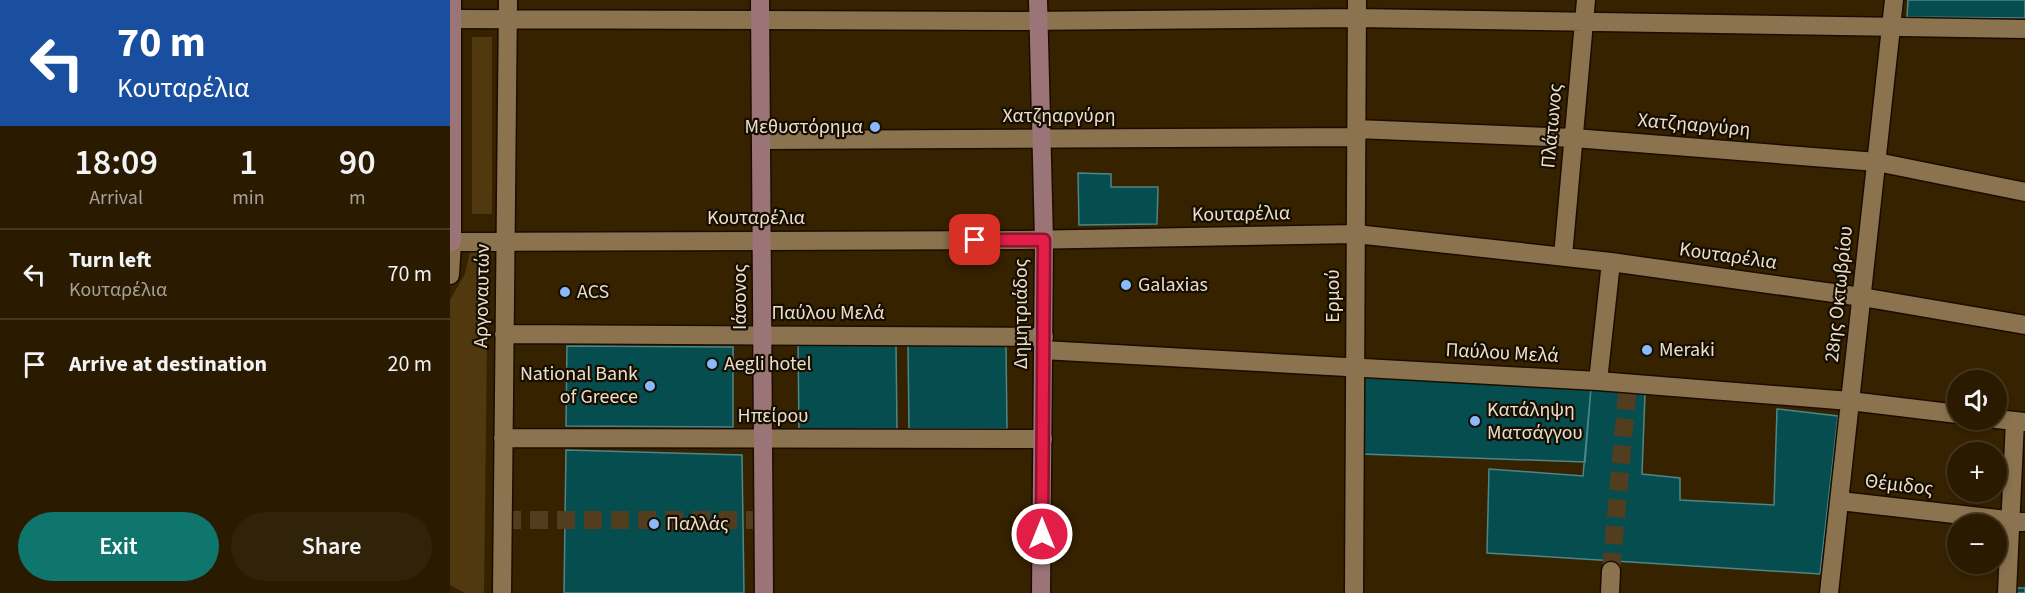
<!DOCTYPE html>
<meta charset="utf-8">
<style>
:root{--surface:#291a00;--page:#31230a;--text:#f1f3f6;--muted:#a5a199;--line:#453822;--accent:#0f766e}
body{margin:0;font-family:"Source Sans 3",sans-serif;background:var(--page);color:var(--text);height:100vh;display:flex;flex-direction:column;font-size:22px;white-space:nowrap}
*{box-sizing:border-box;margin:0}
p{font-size:20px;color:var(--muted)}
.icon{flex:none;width:33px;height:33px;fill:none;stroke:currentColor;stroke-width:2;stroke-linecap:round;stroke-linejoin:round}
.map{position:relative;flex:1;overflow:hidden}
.details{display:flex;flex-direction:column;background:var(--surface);width:450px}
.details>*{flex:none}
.banner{background:#1a4fa0;color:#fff;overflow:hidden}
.fabs{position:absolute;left:1497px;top:370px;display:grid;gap:12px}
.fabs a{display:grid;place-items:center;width:60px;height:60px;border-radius:50%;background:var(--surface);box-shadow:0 3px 9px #0003,0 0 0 2px var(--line);font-size:30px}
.pin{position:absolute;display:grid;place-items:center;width:51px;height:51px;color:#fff;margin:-26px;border-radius:12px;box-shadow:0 3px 9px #0006}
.me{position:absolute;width:66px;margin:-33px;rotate:0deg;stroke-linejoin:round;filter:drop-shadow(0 0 4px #0008)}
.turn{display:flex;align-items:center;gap:21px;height:126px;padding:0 18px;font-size:27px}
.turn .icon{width:78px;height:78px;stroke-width:2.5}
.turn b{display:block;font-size:42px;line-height:51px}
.eta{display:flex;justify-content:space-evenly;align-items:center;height:102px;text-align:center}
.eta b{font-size:36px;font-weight:600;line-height:42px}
.primary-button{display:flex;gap:12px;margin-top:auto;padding:12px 18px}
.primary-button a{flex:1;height:69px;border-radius:36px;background:var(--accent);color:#fff;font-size:24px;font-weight:600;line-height:69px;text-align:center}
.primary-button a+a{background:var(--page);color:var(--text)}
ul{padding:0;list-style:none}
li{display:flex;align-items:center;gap:18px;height:90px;padding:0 18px;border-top:2px solid var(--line)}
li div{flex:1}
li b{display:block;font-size:22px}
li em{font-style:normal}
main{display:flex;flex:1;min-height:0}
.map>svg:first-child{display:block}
.green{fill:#51390f}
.building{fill:#054d4e;stroke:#4e8687;stroke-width:1.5}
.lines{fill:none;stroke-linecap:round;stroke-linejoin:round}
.street-tunnel{stroke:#523e1e;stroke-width:18;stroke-dasharray:18 9;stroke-linecap:butt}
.street-casing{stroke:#1b0c00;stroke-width:21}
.secondary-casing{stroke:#1b0c00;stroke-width:21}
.street{stroke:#8b734f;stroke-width:18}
.secondary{stroke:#9b7478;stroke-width:18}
.route-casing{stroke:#92132f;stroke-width:15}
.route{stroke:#e11d48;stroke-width:10}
.poi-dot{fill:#8bbafc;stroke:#170e02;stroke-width:2}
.labels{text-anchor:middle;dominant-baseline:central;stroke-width:4.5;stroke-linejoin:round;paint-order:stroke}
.street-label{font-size:20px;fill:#ebdecb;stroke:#170e02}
.poi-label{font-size:20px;fill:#ebdecb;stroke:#170e02;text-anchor:start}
</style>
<main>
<section class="details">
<div class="banner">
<div class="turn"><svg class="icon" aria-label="left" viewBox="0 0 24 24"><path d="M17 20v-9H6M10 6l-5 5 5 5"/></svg><div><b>70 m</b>Κουταρέλια</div></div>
</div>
<div class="eta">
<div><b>18:09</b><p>Arrival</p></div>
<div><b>1</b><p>min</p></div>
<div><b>90</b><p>m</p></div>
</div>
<ul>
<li><svg class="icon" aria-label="left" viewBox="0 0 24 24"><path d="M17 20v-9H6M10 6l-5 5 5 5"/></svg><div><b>Turn left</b><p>Κουταρέλια</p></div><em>70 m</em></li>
<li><svg class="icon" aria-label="arrive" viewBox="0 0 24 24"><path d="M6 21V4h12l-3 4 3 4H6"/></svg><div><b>Arrive at destination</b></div><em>20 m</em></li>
</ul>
<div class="primary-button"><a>Exit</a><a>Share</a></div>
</section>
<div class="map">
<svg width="1575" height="593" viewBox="0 0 1575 593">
<rect width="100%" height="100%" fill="#372200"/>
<path class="green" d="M 22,37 L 42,37 L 42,214 L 22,214 Z
M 20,252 L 38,253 L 34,593 L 15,593 L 0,585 L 0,300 L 15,274 Z"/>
<path class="building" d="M 1458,0 L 1575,0 L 1575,18 L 1457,17 Z
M 628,173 L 661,174 L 661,187 L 708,187 L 707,224 L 629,225 Z
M 348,343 L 446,344 L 447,429 L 349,430 Z
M 458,344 L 556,345 L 557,429 L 459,429 Z
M 117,346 L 283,347 L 283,427 L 116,426 Z
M 914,376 L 1141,388 L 1135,462 L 912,454 Z
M 1141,388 L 1195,393 L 1192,474 L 1230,478 L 1230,500 L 1324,505 L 1327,409 L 1388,416 L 1370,574 L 1037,553 L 1039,469 L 1133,476 Z
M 116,450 L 292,455 L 294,593 L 114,593 Z
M 1565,588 L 1575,588 L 1575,593 L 1565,593 Z"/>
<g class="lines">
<path class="street-tunnel" d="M 53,520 L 314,520
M 1161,571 L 1178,383"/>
<g class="street-casing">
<path id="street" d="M 2,19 L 570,21 L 907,18 L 1575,29
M 907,129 L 1124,138 L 1427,162 L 1575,192
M 311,140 L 907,137
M 2,242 L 573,240 L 906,234 L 1161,262 L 1412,297 L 1575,325
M 1113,256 L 1136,0
M 0,275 L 2,242
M 54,334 L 594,337
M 593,350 L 1148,381 L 1400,401 L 1508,414
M 1148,381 L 1161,262
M 1546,419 L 1575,422
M 53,438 L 593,439
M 1390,501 L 1575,522
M 52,593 L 58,0
M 904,593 L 907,0
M 1160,593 L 1161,571
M 1379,593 L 1444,0
M 1557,593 L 1565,421"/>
</g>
<g class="secondary-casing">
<path id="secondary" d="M 310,0 L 314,593
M 588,0 L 594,240 L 591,593
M 2,242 L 2,0"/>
</g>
<use href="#street" class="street"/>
<use href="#secondary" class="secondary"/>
</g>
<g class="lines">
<g class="route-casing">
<path id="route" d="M 525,240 L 594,240 L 592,534"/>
</g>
<use href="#route" class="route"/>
</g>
<g class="poi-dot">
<circle cx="425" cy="127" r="6"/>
<circle cx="676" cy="285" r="6"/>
<circle cx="115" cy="292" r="6"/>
<circle cx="1197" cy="350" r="6"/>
<circle cx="262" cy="364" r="6"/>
<circle cx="200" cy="386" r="6"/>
<circle cx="1025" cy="421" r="6"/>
<circle cx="204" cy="524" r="6"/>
</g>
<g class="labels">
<g class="street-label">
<text x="609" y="116">Χατζηαργύρη</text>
<text transform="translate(1244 125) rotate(5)">Χατζηαργύρη</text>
<text transform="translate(1102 126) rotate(-85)">Πλάτωνος</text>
<text transform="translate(791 214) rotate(-1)">Κουταρέλια</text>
<text x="306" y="218">Κουταρέλια</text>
<text transform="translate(1278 256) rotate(8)">Κουταρέλια</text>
<text transform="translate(1389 294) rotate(-84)">28ης Οκτωβρίου</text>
<text transform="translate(32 296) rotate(-89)">Αργοναυτών</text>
<text transform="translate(883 296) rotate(-90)">Ερμού</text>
<text transform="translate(290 297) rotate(-90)">Ιάσονος</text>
<text x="378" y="313">Παύλου Μελά</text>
<text transform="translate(571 314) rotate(-90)">Δημητριάδος</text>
<text transform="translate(1052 353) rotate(3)">Παύλου Μελά</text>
<text x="323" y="416">Ηπείρου</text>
<text transform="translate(1449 485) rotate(7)">Θέμιδος</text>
</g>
<g class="poi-label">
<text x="413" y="127" text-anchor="end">Μεθυστόρημα</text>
<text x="688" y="285">Galaxias</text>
<text x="127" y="292">ACS</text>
<text x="1209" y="350">Meraki</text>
<text x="274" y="364">Aegli hotel</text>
<text x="188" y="374" text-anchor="end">National Bank<tspan x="188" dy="23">of Greece</tspan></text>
<text x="1037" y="410">Κατάληψη<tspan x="1037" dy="23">Ματσάγγου</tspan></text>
<text x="216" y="524">Παλλάς</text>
</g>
</g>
</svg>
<div class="fabs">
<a><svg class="icon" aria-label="sound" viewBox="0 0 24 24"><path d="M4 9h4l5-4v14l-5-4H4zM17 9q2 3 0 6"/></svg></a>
<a>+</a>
<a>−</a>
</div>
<div class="pin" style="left:525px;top:240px;background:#d93025"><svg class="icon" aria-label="arrive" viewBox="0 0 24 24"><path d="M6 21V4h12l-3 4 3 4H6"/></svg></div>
<svg class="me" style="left:592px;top:534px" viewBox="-20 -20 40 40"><circle r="17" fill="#e11d48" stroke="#fff" stroke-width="3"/><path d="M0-11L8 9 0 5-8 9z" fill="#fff"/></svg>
</div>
</main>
